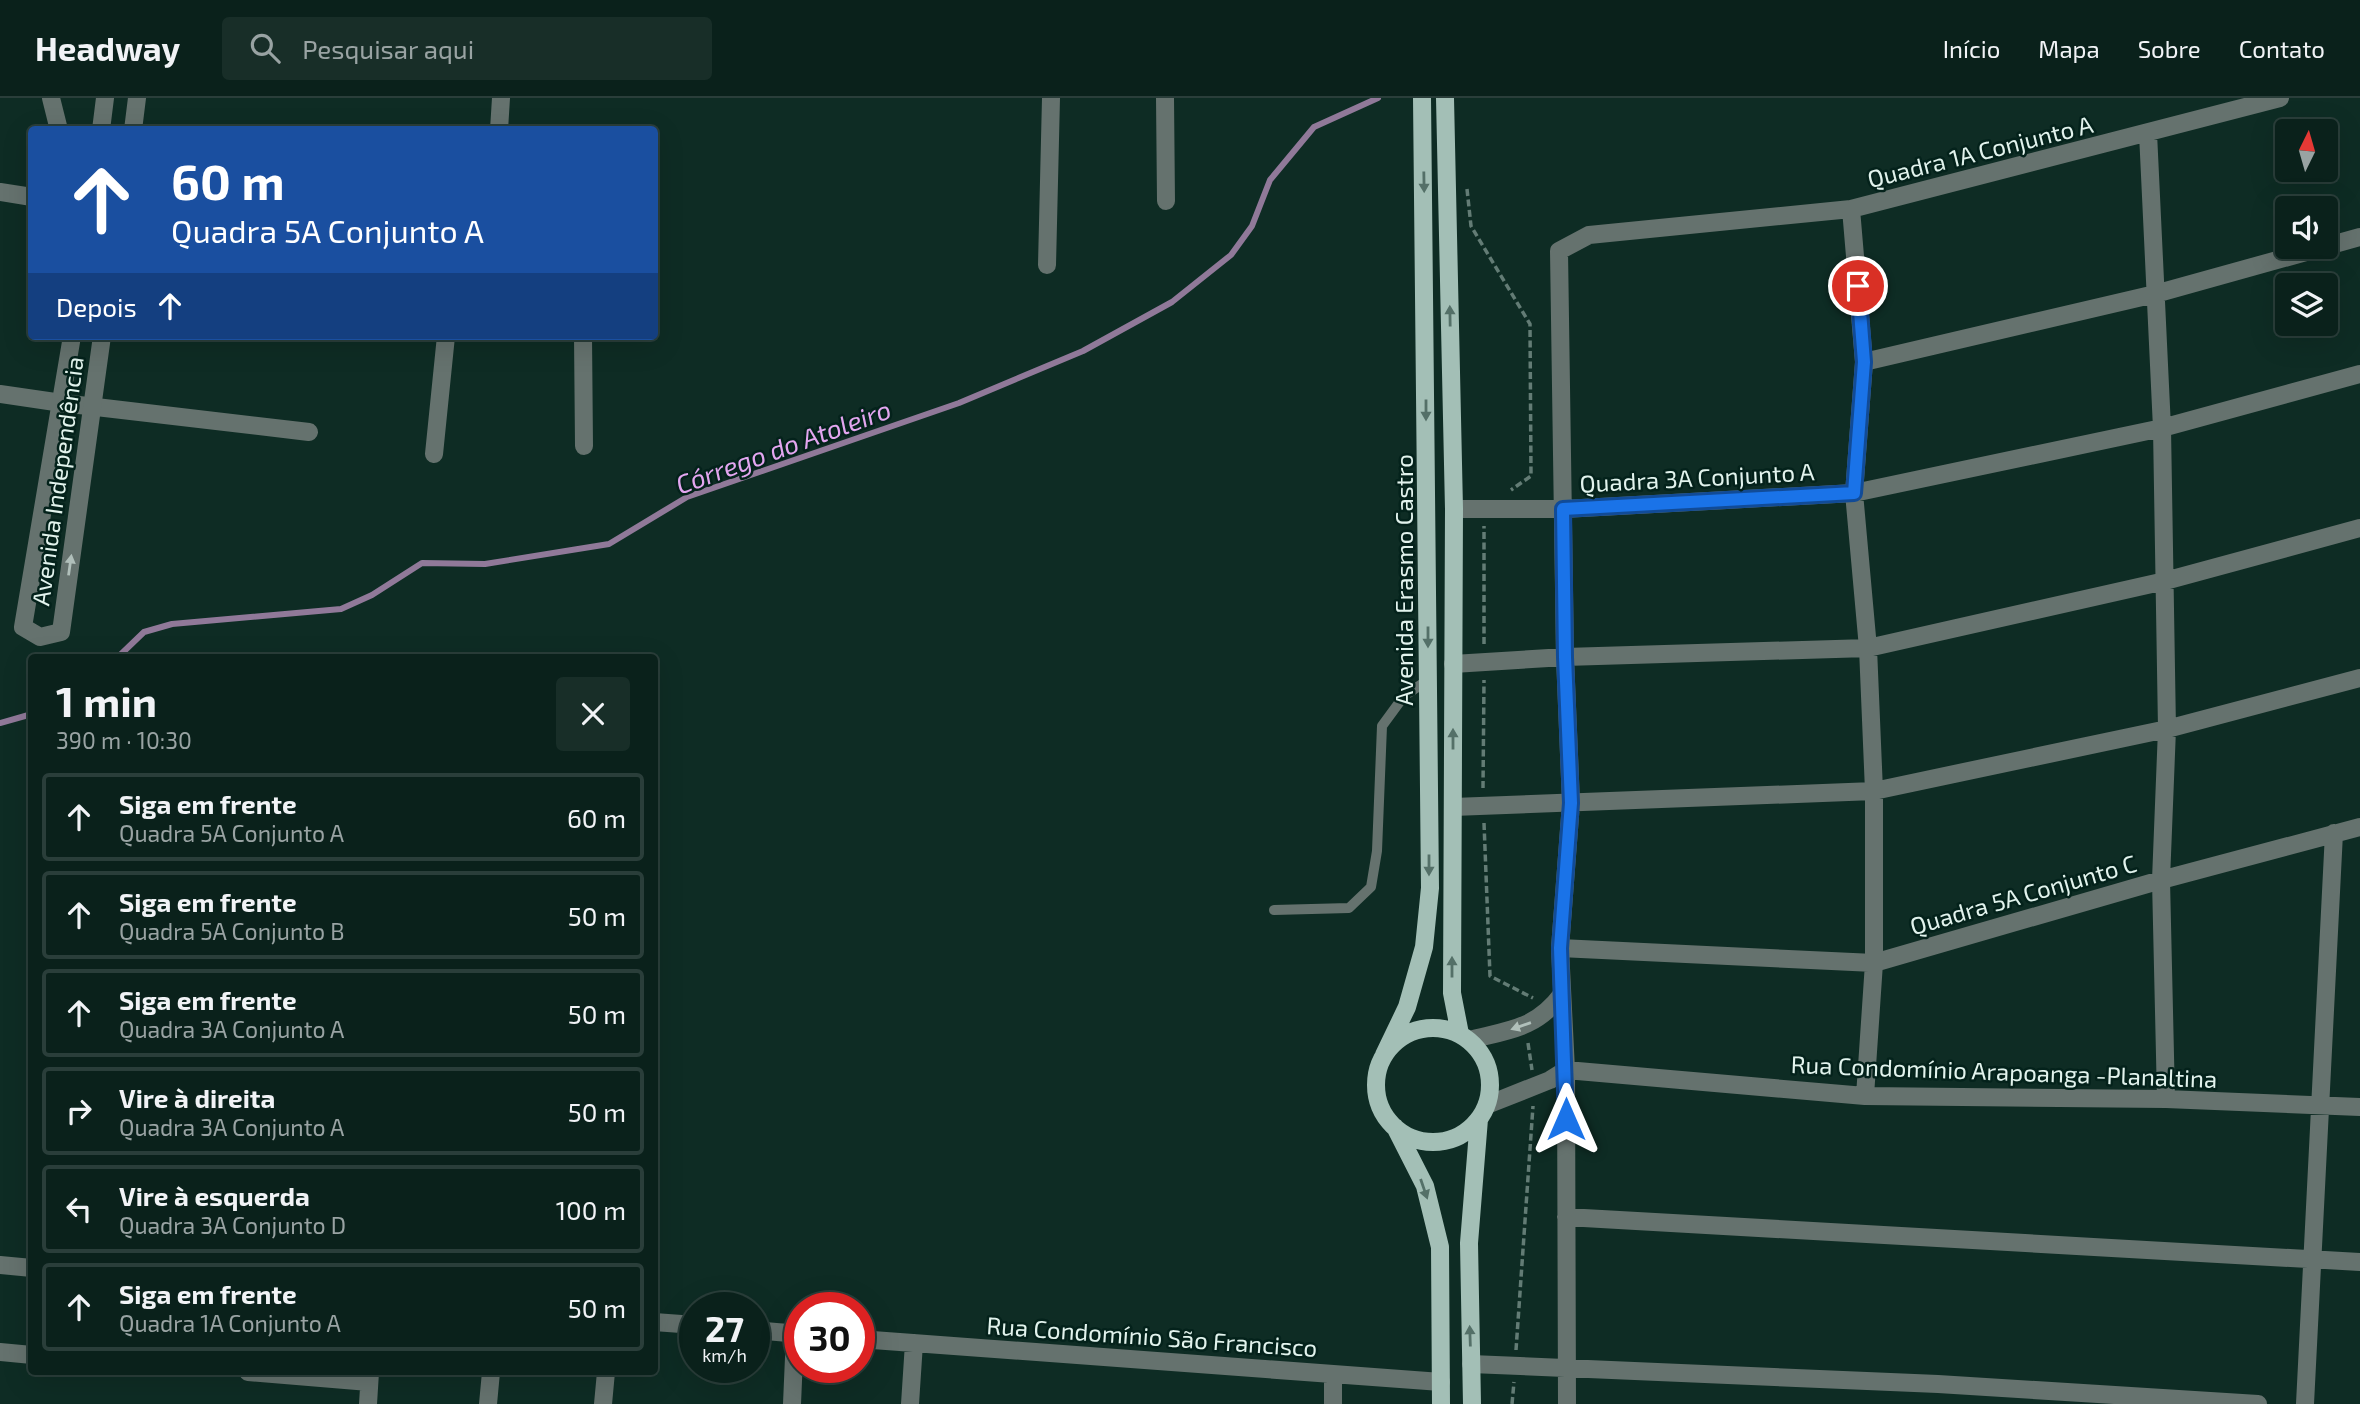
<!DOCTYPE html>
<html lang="pt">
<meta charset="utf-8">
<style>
:root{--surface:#0a211b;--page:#182e28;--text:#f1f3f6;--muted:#99a3a3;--line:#2a3e3a}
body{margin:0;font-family:"Exo 2",sans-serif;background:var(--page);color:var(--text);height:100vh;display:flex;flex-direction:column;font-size:26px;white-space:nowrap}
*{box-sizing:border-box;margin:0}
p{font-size:23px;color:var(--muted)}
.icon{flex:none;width:38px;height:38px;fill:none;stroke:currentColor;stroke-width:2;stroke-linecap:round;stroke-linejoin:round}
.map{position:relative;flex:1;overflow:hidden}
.drawer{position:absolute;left:28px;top:556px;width:630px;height:721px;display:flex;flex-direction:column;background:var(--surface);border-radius:7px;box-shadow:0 7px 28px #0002,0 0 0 2px var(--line)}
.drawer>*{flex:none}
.hud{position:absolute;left:28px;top:28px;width:630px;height:214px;border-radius:7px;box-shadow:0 7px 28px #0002,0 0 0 2px var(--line);background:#1a4fa0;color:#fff;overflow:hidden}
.needle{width:46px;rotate:5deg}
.controls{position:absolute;left:2275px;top:21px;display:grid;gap:14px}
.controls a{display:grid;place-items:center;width:63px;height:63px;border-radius:7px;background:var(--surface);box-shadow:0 7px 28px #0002,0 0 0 2px var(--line);font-size:35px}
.speed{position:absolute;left:679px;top:1194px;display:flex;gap:14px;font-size:35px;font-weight:700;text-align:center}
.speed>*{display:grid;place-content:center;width:91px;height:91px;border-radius:50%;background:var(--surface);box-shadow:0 7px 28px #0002,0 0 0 2px var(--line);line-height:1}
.speed small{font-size:18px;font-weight:400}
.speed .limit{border:10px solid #d22;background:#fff;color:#111}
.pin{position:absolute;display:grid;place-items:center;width:60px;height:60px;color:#fff;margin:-30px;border:4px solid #fff;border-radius:50%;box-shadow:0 2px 7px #0007}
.me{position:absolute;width:77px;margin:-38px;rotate:0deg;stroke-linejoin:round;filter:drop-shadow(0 0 5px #0008)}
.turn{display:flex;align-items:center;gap:24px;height:147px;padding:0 28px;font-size:32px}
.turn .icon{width:91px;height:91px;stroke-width:2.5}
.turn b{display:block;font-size:49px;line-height:60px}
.then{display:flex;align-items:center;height:66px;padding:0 28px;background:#0003;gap:14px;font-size:26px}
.round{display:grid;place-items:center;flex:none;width:74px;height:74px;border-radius:7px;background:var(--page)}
.headline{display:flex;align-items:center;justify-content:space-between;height:119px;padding:0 28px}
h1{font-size:42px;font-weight:700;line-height:52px}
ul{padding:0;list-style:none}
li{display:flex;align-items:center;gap:21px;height:88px;margin:0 14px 10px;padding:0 14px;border:4px solid var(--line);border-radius:7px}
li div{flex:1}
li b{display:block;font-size:26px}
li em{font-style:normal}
header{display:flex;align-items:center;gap:42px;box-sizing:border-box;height:98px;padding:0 35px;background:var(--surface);border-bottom:2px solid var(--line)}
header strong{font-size:33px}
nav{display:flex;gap:38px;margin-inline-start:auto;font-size:24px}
.search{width:490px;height:63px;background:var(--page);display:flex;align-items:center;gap:18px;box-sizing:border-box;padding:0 24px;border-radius:7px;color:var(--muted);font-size:26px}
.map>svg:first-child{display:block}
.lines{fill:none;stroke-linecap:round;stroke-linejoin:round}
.stream{stroke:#907999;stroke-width:6}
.path{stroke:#637c75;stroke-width:3.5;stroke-dasharray:7 3.5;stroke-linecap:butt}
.service{stroke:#65726e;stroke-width:10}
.minor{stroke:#65726e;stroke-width:18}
.tertiary{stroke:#65726e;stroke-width:18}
.primary{stroke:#a3bfb6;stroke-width:18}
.oneway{fill:#547068}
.oneway2{fill:#b0bfba}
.route-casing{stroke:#114b97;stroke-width:18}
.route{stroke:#1a73e8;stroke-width:12}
.labels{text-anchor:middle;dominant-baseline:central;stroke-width:5;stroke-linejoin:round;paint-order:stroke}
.street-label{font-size:24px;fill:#e2f3ed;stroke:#04221b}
.water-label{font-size:26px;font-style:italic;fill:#e3a6f0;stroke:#04221b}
</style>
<header>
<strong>Headway</strong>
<div class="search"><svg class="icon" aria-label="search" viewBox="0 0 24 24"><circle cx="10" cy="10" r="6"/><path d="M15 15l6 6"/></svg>Pesquisar aqui</div>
<nav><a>Início</a><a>Mapa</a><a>Sobre</a><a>Contato</a></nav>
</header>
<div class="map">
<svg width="2360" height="1306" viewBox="0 0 2360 1306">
<rect width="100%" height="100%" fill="#0e2c24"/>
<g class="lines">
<path class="stream" d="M 117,560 L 144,534 L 172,526 L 341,511 L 372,497 L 422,465 L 485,466 L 609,446 L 687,399 L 959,305 L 1083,253 L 1172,204 L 1231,157 L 1252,128 L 1270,82 L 1314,29 L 1378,0
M 0,625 L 32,616"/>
<path class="path" d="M 1467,91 L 1471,128 L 1530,226 L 1531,378 L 1511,392
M 1484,546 L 1484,428
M 1483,690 L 1484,582
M 1484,725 L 1490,878 L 1533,900
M 1528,945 L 1532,972
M 1516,1252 L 1533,1008
M 1512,1306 L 1514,1284"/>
<path class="service" d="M 1274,812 L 1349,810 L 1371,789 L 1377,753 L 1382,628 L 1404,598 L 1428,582"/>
<path class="minor" d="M 51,0 L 59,32
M 1165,0 L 1166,103
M 499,32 L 501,0
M 2148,35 L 2162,330 L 2167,631 L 2161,782 L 2166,1001
M 0,94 L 32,99
M 1851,111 L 1864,264 L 1854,395 L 1868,550 L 1874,693 L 1874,865 L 1865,998
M 1047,167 L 1051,0
M 583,238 L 584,348
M 1864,264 L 2155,196 L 2360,139
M 0,296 L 62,305 L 309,334
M 434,356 L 446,238
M 1454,411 L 1564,411 L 1854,395 L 2162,330 L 2360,276
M 1453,566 L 1565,559 L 1868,550 L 2165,483 L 2360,430
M 1453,709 L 1874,693 L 2167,631 L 2360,580
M 1560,850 L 1874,865 L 2161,782 L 2360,729
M 1469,942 C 1509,932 1536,931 1562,896
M 1487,1007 L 1550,982 L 1566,972 L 1865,998 L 2166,1001 L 2360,1009
M 1566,1119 L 2360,1164
M 0,1167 L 32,1170
M 654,1224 L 695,1227
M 754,1232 L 800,1236
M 859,1241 L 1441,1284
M 0,1254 L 32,1257
M 1471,1266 L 1938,1286 L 2258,1306
M 248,1274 L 369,1284
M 1333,1276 L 1333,1306
M 368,1306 L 370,1274
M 488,1306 L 491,1274
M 603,1306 L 606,1274
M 792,1306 L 795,1236
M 910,1306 L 914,1245
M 1567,1306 L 1566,972 L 1560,850 L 1571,705 L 1565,559 L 1559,153 L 1589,137 L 1851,111 L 2280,0
M 2305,1306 L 2334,735"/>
<path class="tertiary" d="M 101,32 L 105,0
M 133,32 L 137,0
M 72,238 L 23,529 L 40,539 L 61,534 L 102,238"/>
<path class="primary" d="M 1445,0 L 1454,411 L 1452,895 L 1460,936
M1376 987a57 57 0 1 1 114 0a57 57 0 1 1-114 0Z
M 1384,957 L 1407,909 L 1424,849 L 1430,790 L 1422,0
M 1395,1029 L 1425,1088 L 1440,1149 L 1441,1306
M 1472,1306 L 1469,1145 L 1479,1021"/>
</g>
<defs><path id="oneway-solid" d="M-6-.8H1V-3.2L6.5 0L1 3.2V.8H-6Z" transform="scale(1.75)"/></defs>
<g class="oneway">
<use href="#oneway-solid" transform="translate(1424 84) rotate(89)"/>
<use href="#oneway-solid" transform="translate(1450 218) rotate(-91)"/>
<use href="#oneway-solid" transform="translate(1426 312) rotate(90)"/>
<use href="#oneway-solid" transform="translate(1428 539) rotate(90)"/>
<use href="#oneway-solid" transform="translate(1453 641) rotate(-90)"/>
<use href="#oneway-solid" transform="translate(1429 767) rotate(90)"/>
<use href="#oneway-solid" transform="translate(1452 869) rotate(-90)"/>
<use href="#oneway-solid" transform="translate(1424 1091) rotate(71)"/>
<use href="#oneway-solid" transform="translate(1470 1238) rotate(-92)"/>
</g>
<g class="oneway2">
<use href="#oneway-solid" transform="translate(70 467) rotate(-82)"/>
<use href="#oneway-solid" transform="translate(1521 928) rotate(161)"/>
</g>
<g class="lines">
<g class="route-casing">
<path id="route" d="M 1566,1021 L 1560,850 L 1571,705 L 1565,559 L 1563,411 L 1854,395 L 1864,264 L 1858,188"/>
</g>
<use href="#route" class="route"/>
</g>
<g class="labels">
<g class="street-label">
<text transform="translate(1980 53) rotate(-14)">Quadra 1A Conjunto A</text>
<text transform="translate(1697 379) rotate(-3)">Quadra 3A Conjunto A</text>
<text transform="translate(57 383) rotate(-82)">Avenida Independência</text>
<text transform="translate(1403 482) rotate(-90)">Avenida Erasmo Castro</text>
<text transform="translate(2023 796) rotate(-16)">Quadra 5A Conjunto C</text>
<text transform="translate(2004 973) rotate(2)">Rua Condomínio Arapoanga -Planaltina</text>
<text transform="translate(1152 1238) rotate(4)">Rua Condomínio São Francisco</text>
</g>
<g class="water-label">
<text transform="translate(783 348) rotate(-20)">Córrego do Atoleiro</text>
</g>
</g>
</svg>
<div class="controls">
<a><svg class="needle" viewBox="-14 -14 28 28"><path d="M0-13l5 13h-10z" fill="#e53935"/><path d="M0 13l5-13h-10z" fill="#99a3a3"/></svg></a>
<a><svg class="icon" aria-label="sound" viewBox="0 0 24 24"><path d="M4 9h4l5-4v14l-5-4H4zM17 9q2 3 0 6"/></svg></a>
<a><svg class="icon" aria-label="layers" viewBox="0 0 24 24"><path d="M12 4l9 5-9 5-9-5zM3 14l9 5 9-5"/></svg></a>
</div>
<div class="speed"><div>27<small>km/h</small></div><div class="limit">30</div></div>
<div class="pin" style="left:1858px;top:188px;background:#d93025"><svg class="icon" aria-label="arrive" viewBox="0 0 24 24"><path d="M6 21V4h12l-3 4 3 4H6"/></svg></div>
<svg class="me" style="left:1566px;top:1021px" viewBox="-20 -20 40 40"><path d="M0-17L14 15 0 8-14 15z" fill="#1a73e8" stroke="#fff" stroke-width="4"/></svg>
<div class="hud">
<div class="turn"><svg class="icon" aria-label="ahead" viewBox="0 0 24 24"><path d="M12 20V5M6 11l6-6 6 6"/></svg><div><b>60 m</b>Quadra 5A Conjunto A</div></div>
<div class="then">Depois<svg class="icon" aria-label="ahead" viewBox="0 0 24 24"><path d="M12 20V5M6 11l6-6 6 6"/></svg></div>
</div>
<section class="drawer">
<div class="headline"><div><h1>1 min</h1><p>390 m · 10:30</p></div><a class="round"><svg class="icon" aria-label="close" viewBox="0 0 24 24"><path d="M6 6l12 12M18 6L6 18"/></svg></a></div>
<ul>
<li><svg class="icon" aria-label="ahead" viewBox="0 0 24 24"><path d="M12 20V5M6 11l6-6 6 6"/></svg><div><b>Siga em frente</b><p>Quadra 5A Conjunto A</p></div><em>60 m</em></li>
<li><svg class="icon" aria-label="ahead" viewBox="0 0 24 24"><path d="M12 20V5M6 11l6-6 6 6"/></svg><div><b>Siga em frente</b><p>Quadra 5A Conjunto B</p></div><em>50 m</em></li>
<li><svg class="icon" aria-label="ahead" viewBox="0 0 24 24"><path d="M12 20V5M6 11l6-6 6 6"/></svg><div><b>Siga em frente</b><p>Quadra 3A Conjunto A</p></div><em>50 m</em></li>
<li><svg class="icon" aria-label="right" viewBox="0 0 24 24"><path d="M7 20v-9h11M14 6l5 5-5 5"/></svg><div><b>Vire à direita</b><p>Quadra 3A Conjunto A</p></div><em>50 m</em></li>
<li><svg class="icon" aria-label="left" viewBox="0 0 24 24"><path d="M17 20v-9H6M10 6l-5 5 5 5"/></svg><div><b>Vire à esquerda</b><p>Quadra 3A Conjunto D</p></div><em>100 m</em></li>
<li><svg class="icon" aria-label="ahead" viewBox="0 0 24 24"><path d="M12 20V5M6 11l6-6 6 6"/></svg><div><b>Siga em frente</b><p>Quadra 1A Conjunto A</p></div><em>50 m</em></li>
</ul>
</section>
</div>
